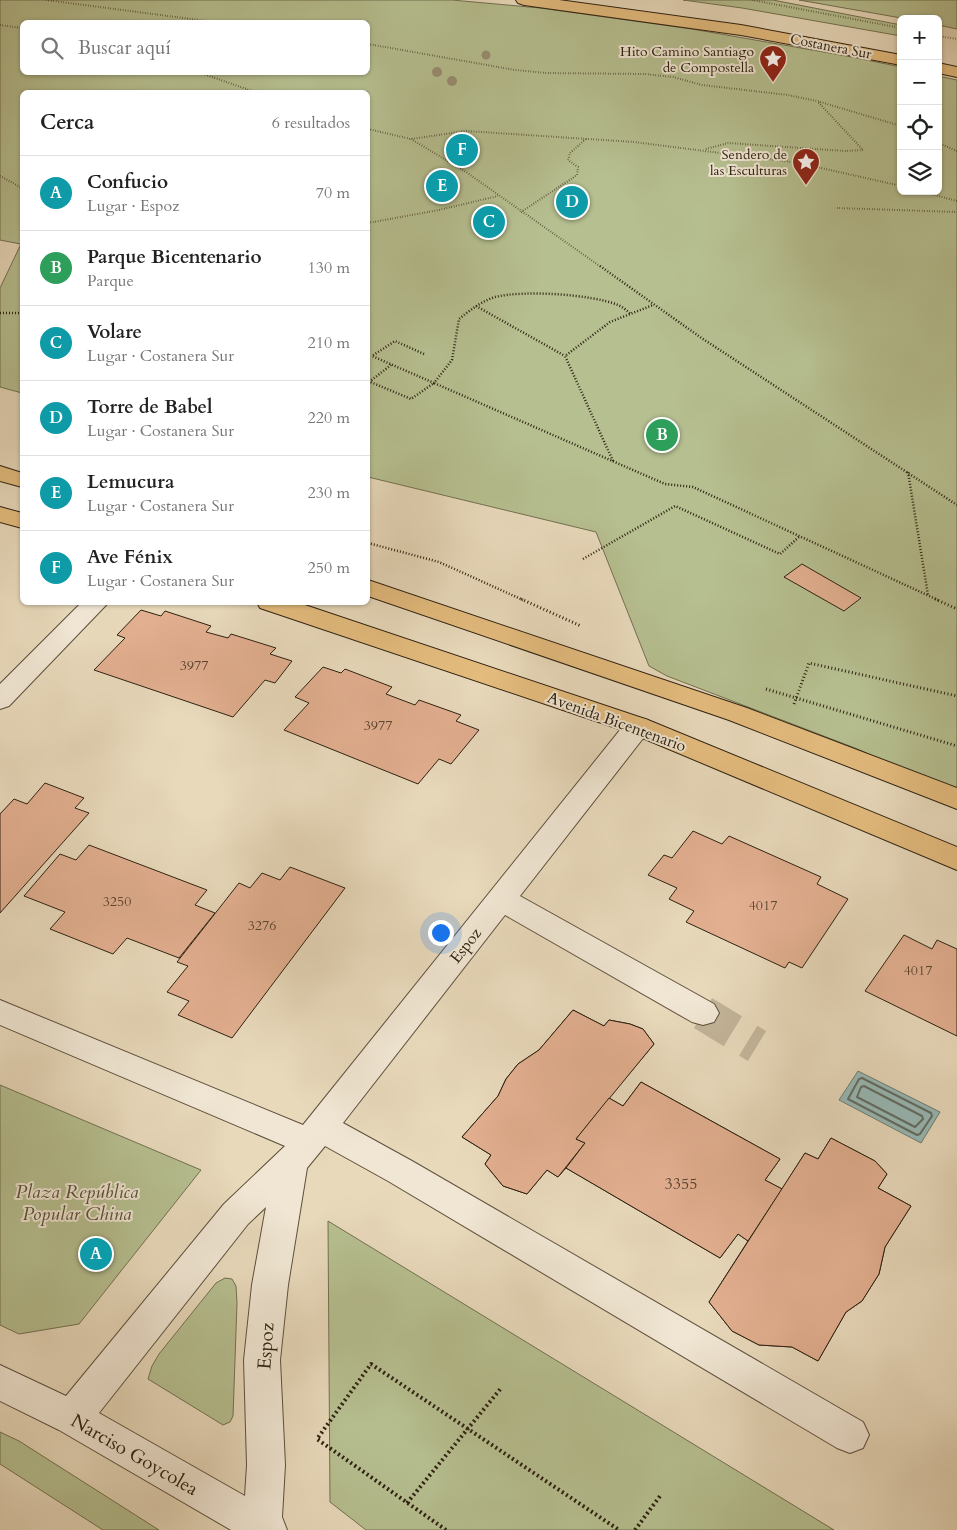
<!DOCTYPE html>
<html lang="es">
<head>
<meta charset="utf-8">
<style>
	:root { --surface:#fff; --page:#f6f6f6; --text:#222; --muted:#767676; --line:#e0e0e0; --accent:#8f2418 }
	body { margin:0; font-family:Cardo,serif; background:var(--page); color:var(--text) }
	.controls { position:absolute; right:15px; top:15px; display:grid; overflow:hidden; border-radius:8px; box-shadow:0 1px 4px #0004 }
	.controls button { width:45px; height:45px; display:grid; place-items:center; padding:0; border:0; border-bottom:1px solid var(--line); background:var(--surface); color:var(--text); font:25px sans-serif }
	.you { position:absolute; left:440px; top:932px; width:18px; height:18px; margin:-12px; border:4px solid #fff; border-radius:50%; background:#1a73e8; box-shadow:0 0 0 8px #1a73e833 }
	.badge { display:grid; place-items:center; width:32px; height:32px; border-radius:50%; background:var(--accent); color:#fff; font-size:16px; font-weight:700 }
	.pin { position:absolute; translate:-50% -50%; border:2px solid #fff; box-shadow:0 1px 5px #0006 }
	.list { margin:0; padding:0; list-style:none }
	h2 { display:flex; justify-content:space-between; align-items:center; height:65px; margin:0; padding:0 20px; font-size:21px }
	h2 small { font-size:16px; font-weight:400; color:var(--muted) }
	.list li { display:grid; grid-template-columns:32px 1fr auto; gap:15px; align-items:center; box-sizing:border-box; height:75px; padding:0 20px; border-top:1px solid var(--line) }
	.list b { display:block; font-size:19px; white-space:nowrap }
	.list p { margin:0; font-size:16px; white-space:nowrap; color:var(--muted) }
	.list em { font-size:16px; font-style:normal; color:var(--muted) }
	.icon { flex:none; width:28px; height:28px; fill:none; stroke:currentColor; stroke-width:2; stroke-linecap:round; stroke-linejoin:round }
	.map { position:relative; flex:none; width:957px; height:1530px; overflow:hidden }
	.search { position:absolute; background:var(--surface); box-shadow:0 1px 4px #0004; left:20px; top:20px; width:350px; height:55px; display:flex; align-items:center; gap:12px; box-sizing:border-box; padding:0 18px; border-radius:8px; color:var(--muted); font-size:19px }
	.panel { position:absolute; background:var(--surface); box-shadow:0 1px 4px #0004; left:20px; top:90px; width:350px; height:515px; border-radius:8px }
	.map>svg:first-child { display:block }
	.green { fill:#b6bf90; stroke:#727050; fill-rule:evenodd }
	.water { fill:#98b9b6; stroke:#6d7c74 }
	.lines { fill:none; stroke-linecap:round; stroke-linejoin:round }
	.shore { stroke:#626d64; stroke-width:2 }
	.building { fill:#e2af90; stroke:#2d2111 }
	.minor-tunnel-far1 { stroke:#c3b499; stroke-width:28; stroke-dasharray:28 14; stroke-linecap:butt }
	.minor-tunnel { stroke:#c3b499; stroke-width:35; stroke-dasharray:35 18; stroke-linecap:butt }
	.minor-casing { stroke:#5c4f3c; stroke-width:2 }
	.major-casing { stroke:#2d2111; stroke-width:2 }
	.path-far3 { stroke:#2d2111; stroke-width:2; stroke-dasharray:0.5 2; stroke-linecap:butt }
	.path-far2 { stroke:#2d2111; stroke-width:2.5; stroke-dasharray:1 2; stroke-linecap:butt }
	.path-far1 { stroke:#2d2111; stroke-width:3; stroke-dasharray:1 2.5; stroke-linecap:butt }
	.path { stroke:#2d2111; stroke-width:4; stroke-dasharray:2 3; stroke-linecap:butt }
	.minor { fill:#f0e6d3; fill-rule:evenodd }
	.major { fill:#e4bc7e; fill-rule:evenodd }
	.tree { fill:#988e72 }
	.labels { text-anchor:middle; stroke-width:4; stroke-linejoin:round; paint-order:stroke }
	.far-street-label { font-size:14px; fill:#2d2111; stroke:#f0e6d3 }
	.far-poi-label { font-size:14px; fill:#2d2111; stroke:#f0e6d3; text-anchor:end }
	.number-label { font-size:14px; fill:#5a4431 }
	.street-label { font-size:16px; fill:#2d2111; stroke:#f0e6d3 }
	.near-number-label { font-size:16px; fill:#5a4431 }
	.near-park-label { font-size:19px; font-style:italic; fill:#565037; stroke:#f0e6d3 }
	.near-street-label { font-size:19px; fill:#2d2111; stroke:#f0e6d3 }
</style>
</head>
<body>
<div class="map">
<svg width="957" height="1530" viewBox="0 0 957 1530">
	<rect width="100%" height="100%" fill="#e8d9bb"/>
	<filter id="stains"><feTurbulence type="fractalNoise" baseFrequency=".004" numOctaves="4"/><feColorMatrix values="0 0 0 0 .2 0 0 0 0 .09 0 0 0 0 .02 0 0 0 .5 -.17"/></filter>
	<radialGradient id="worn" r=".72"><stop offset=".6" stop-color="#630" stop-opacity="0"/><stop offset="1" stop-color="#630" stop-opacity=".3"/></radialGradient>
	<g class="green">
		<path d="M0,0h452l88,8 152,21 160,28 49,10v124h37v-115l19,4v713l-102,-45 -188,-72 -18,-10 -53,-134 -228,-55v-385h-346v301l-22,-6v-99l21,-44 -21,-4zM22,22h346v50h-346z"/>
		<path d="M683,0h90l128,25v11l-159,-28z"/>
		<path d="M799,0h158v29l-19,-4v-6h-31z"/>
		<path d="M0,1085l201,85 -122,154 -60,10 -19,-9z"/>
		<path d="M328,1221l506,309h-468l-36,-28z"/>
		<path d="M225,1278l7,1 4,7 1,17 -4,113 -3,6 -7,3 -75,-46 4,-13 7,-12 57,-71z"/>
		<path d="M0,1432l19,9 140,89h-56l-103,-66z"/>
	</g>
	<path class="water" d="M858,1071l82,41 -19,31 -82,-43z"/>
	<g class="lines">
		<g class="shore">
			<path d="M862,1078l69,35 1,3 -12,18 -3,1 -69,-36 11,-20z"/>
			<path d="M864,1086l58,30 1,3 -8,8 -58,-30 4,-10z"/>
		</g>
	</g>
	<g class="building">
		<path d="M802,564l59,34 -17,13 -60,-34z"/>
		<path d="M141,610l20,6 4,-5 46,15 -5,6 22,6 3,-4 45,14 -6,6 22,7 -17,22 -10,-3 -32,37 -139,-47 31,-32 -8,-3z"/>
		<path d="M323,667l18,6 4,-4 47,18 -6,7 29,11 4,-5 42,15 -5,6 23,9 -28,34 -12,-5 -21,25 -134,-54 25,-27 -14,-6z"/>
		<path d="M45,783l39,15 -9,10 14,5 -89,100v-99l14,-15 13,5z"/>
		<path d="M693,831l29,13 7,-8 92,41 -4,7 31,15 -46,69 -13,-6 -4,6 -99,-46 8,-11 -25,-12 8,-11 -29,-13 16,-20 8,3z"/>
		<path d="M89,845l118,45 -12,15 20,8 -36,45 -52,-20 -14,16 -63,-25 15,-17 -41,-16 36,-42 16,6z"/>
		<path d="M290,867l55,21 -113,150 -54,-23 11,-14 -22,-9 21,-26 -11,-4 62,-79 11,5 12,-15 18,7z"/>
		<path d="M904,935l28,14 5,-9 20,9v87l-92,-45z"/>
		<path d="M573,1010l31,16 5,-6 21,4 13,5 11,15 -45,54 14,8 18,-24 139,77 -15,21 17,9 23,-36 13,6 13,-21 44,23 12,13 -9,14 33,18 -26,41 -6,27 -17,27 -16,11 -28,49 -26,-14 -33,-2 -27,-14 -23,-29 39,-61 -10,-7 -18,24 -154,-90 -8,9 -11,-7 -20,24 -24,-8 -18,-22 6,-9 -29,-18 36,-41 8,-17 12,-15 21,-14z"/>
		<path d="M573,1010l31,16 5,-6 21,4 13,5 11,15 -78,95 9,4 -27,34 -11,-7 -20,24 -24,-8 -18,-22 6,-9 -29,-18 36,-41 8,-17 12,-15 21,-14z"/>
		<path d="M641,1082l139,77 -15,21 17,9 -34,52 -10,-7 -18,24 -154,-90 19,-25 -9,-4 33,-41 14,8z"/>
		<path d="M831,1138l44,23 12,13 -9,14 33,18 -26,41 -6,27 -17,27 -16,11 -28,49 -26,-14 -33,-2 -27,-14 -23,-29 96,-149 13,6z"/>
	</g>
	<g class="lines">
		<path class="minor-tunnel-far1" d="M703,1013l2,1"/>
		<path class="minor-tunnel" d="M703,1013l54,33"/>
		<defs>
			<g id="minor">
				<path d="M82,602h27l-100,104 -9,3v-25z"/>
				<path d="M638,717l10,3 3,6 -3,6 -128,164 194,108 5,9 -5,9 -11,3 -11,-3 -187,-107 -162,208 69,38 451,261 6,13 -6,13 -13,5 -13,-5 -449,-267 -63,-35 -18,22 -19,117 -8,75 5,105 -3,52 5,13h-56l-172,-100 -59,-29v-36l66,31 158,-192 61,-58 -285,-121v-25l303,125 325,-405zM266,1207l-14,78 -8,75 3,105 -2,31 -146,-83 149,-189z"/>
			</g>
			<g id="major">
				<path d="M516,0h43l182,25 160,30v10l-160,-30 -217,-30 -6,-2z"/>
				<path d="M938,63l19,4v10l-19,-4z"/>
				<path d="M0,466l22,7v14l-22,-6z"/>
				<path d="M0,507l22,6v15l-22,-6z"/>
				<path d="M368,580l379,128 210,80v21l-228,-89 -361,-124z"/>
				<path d="M257,602h39l352,118 309,127v23l-329,-138 -368,-124z"/>
			</g>
		</defs>
		<use href="#minor" class="minor-casing"/>
		<use href="#major" class="major-casing"/>
		<g class="path-far3">
			<path d="M46,0l168,22"/>
			<path d="M752,0l149,28"/>
			<path d="M0,25l22,3"/>
			<path d="M938,36l19,3"/>
			<path d="M368,44l147,26 30,3 100,1 28,3 29,8 86,10 29,6 84,25"/>
			<path d="M198,72l57,20"/>
			<path d="M368,129l43,10 55,-8 168,11 165,21 102,23"/>
			<path d="M411,139l55,33 135,95"/>
			<path d="M938,143l19,8"/>
			<path d="M706,149l22,-6 117,8 18,-1 -45,-48"/>
			<path d="M0,176l22,12"/>
			<path d="M920,191l37,10"/>
			<path d="M837,208l120,4"/>
			<path d="M521,212l56,-37 1,-8 -10,-7 2,-7 17,-15"/>
			<path d="M368,223l71,-13 59,-14"/>
		</g>
		<g class="path-far2">
			<path d="M600,266l100,71 257,168"/>
			<path d="M476,306l89,50"/>
			<path d="M0,313h22"/>
			<path d="M424,354l-29,-13 -23,15 62,27 18,-23 7,-41c11,-9 23,-18 36,-22 28,-7 96,-3 123,8 5,2 9,6 13,9"/>
			<path d="M368,381l43,18 23,-16 231,101 28,3 245,113"/>
			<path d="M369,382l22,-17"/>
			<path d="M613,461l-48,-105 45,-34 43,-17"/>
			<path d="M908,472l20,123"/>
			<path d="M368,543l71,19 84,38"/>
			<path d="M583,559l92,-53 105,48 20,-18"/>
		</g>
		<g class="path-far1">
			<path d="M521,599l60,27"/>
			<path d="M935,599l22,10"/>
			<path d="M766,689l191,57"/>
			<path d="M794,704l15,-41 148,33"/>
		</g>
		<g class="path">
			<path d="M407,1503l95,-116"/>
			<path d="M446,1530l-129,-91 54,-75 248,166"/>
			<path d="M635,1530l25,-34"/>
		</g>
		<use href="#minor" class="minor"/>
		<use href="#major" class="major"/>
	</g>
	<g class="tree">
		<circle cx="486" cy="55" r="4.5"/>
		<circle cx="437" cy="72" r="5"/>
		<circle cx="452" cy="81" r="5"/>
	</g>
	<defs>
		<symbol id="sight-pin" viewBox="-11 -11 22 30"><path d="M0 17L-7.5 6A9.5 9.5 0 1 1 7.5 6Z" fill="#8f2418" stroke="#f0e6d3"/><path d="M0-6L1.8-2.2L6-1.7L2.9 1.2L3.7 5.4L0 3.3L-3.7 5.4L-2.9 1.2L-6-1.7L-1.8-2.2Z" fill="#fff"/></symbol>
	</defs>
	<g fill-rule="evenodd">
		<use href="#sight-pin" x="757" y="43" width="32" height="43"/>
		<use href="#sight-pin" x="790" y="146" width="32" height="43"/>
	</g>
	<g class="labels">
		<g class="far-street-label">
			<text transform="translate(831 46) rotate(11)" y="5">Costanera Sur</text>
		</g>
		<g class="far-poi-label">
			<text x="754" y="56">Hito Camino Santiago<tspan x="754" dy="16">de Compostella</tspan></text>
			<text x="787" y="159">Sendero de<tspan x="787" dy="16">las Esculturas</tspan></text>
		</g>
		<g class="number-label">
			<text x="194" y="670">3977</text>
			<text x="378" y="730">3977</text>
			<text x="117" y="906">3250</text>
			<text x="763" y="910">4017</text>
			<text x="262" y="930">3276</text>
			<text x="918" y="975">4017</text>
		</g>
		<g class="street-label">
			<text transform="translate(617 721) rotate(20)" y="6">Avenida Bicentenario</text>
			<text transform="translate(465 945) rotate(-52)" y="6">Espoz</text>
		</g>
		<g class="near-number-label">
			<text x="681" y="1189">3355</text>
		</g>
		<g class="near-park-label">
			<text x="77" y="1198">Plaza República<tspan x="77" dy="22">Popular China</tspan></text>
		</g>
		<g class="near-street-label">
			<text transform="translate(265 1346) rotate(-86)" y="7">Espoz</text>
			<text transform="translate(135 1454) rotate(30)" y="7">Narciso Goycolea</text>
		</g>
	</g>
	<rect width="100%" height="100%" filter="url(#stains)"/>
	<rect width="100%" height="100%" fill="url(#worn)"/>
</svg>
<div class="controls">
<button>+</button>
<button>−</button>
<button><svg class="icon" aria-label="locate" viewBox="0 0 24 24"><circle cx="12" cy="12" r="6"/><path d="M12 2v4M12 18v4M2 12h4M18 12h4"/></svg></button>
<button><svg class="icon" aria-label="layers" viewBox="0 0 24 24"><path d="M12 4l9 5-9 5-9-5zM3 14l9 5 9-5"/></svg></button>
</div>
<div class="you"></div>
<div class="pin badge" style="left:96px;top:1254px;background:#0f9aa8">A</div>
<div class="pin badge" style="left:662px;top:435px;background:#2e9e5b">B</div>
<div class="pin badge" style="left:489px;top:222px;background:#0f9aa8">C</div>
<div class="pin badge" style="left:572px;top:202px;background:#0f9aa8">D</div>
<div class="pin badge" style="left:442px;top:186px;background:#0f9aa8">E</div>
<div class="pin badge" style="left:462px;top:150px;background:#0f9aa8">F</div>
<div class="search"><svg class="icon" aria-label="search" viewBox="0 0 24 24"><circle cx="10" cy="10" r="6"/><path d="M15 15l6 6"/></svg>Buscar aquí</div>
<section class="panel">
<h2>Cerca<small>6 resultados</small></h2>
<ul class="list">
<li><span class="badge" style="background:#0f9aa8">A</span><div><b>Confucio</b><p>Lugar · Espoz</p></div><em>70 m</em></li>
<li><span class="badge" style="background:#2e9e5b">B</span><div><b>Parque Bicentenario</b><p>Parque</p></div><em>130 m</em></li>
<li><span class="badge" style="background:#0f9aa8">C</span><div><b>Volare</b><p>Lugar · Costanera Sur</p></div><em>210 m</em></li>
<li><span class="badge" style="background:#0f9aa8">D</span><div><b>Torre de Babel</b><p>Lugar · Costanera Sur</p></div><em>220 m</em></li>
<li><span class="badge" style="background:#0f9aa8">E</span><div><b>Lemucura</b><p>Lugar · Costanera Sur</p></div><em>230 m</em></li>
<li><span class="badge" style="background:#0f9aa8">F</span><div><b>Ave Fénix</b><p>Lugar · Costanera Sur</p></div><em>250 m</em></li>
</ul>
</section>
</div>
</body>
</html>
